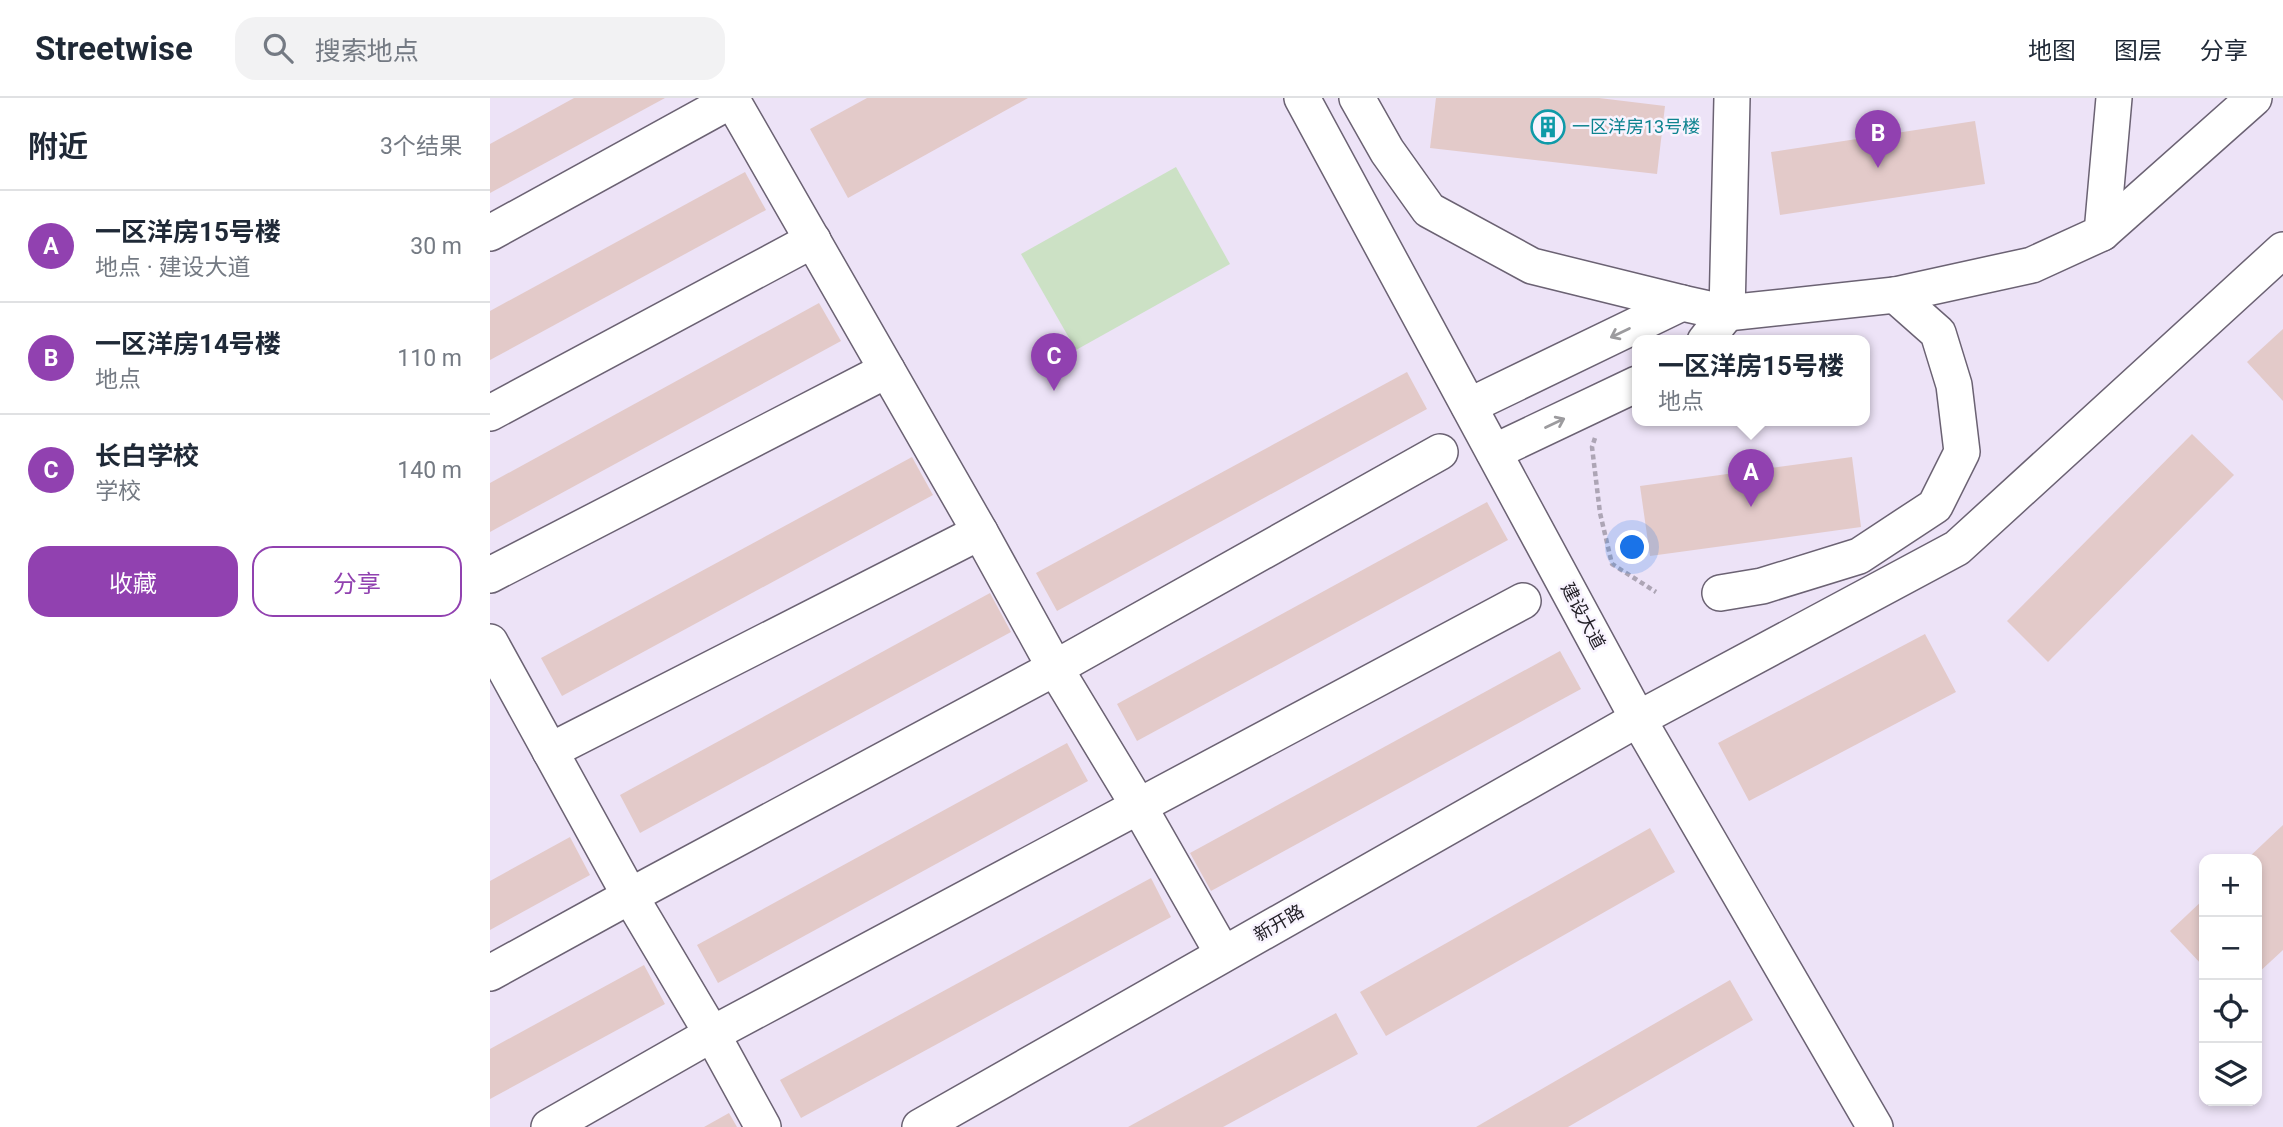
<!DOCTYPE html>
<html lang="zh">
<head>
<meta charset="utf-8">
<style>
	:root { --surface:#fff; --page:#f2f2f3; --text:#1f2937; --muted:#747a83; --line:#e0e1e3; --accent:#9141b0 }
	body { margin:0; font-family:Roboto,"Noto Sans SC",sans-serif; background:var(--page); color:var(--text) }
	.controls { position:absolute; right:21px; bottom:21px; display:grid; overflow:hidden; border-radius:14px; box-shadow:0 4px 10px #0003 }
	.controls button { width:63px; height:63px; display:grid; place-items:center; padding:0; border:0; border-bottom:2px solid var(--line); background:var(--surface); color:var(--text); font:35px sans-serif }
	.you { position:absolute; left:1143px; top:450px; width:24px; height:24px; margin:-18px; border:5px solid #fff; border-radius:50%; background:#1a73e8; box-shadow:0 0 0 10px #1a73e833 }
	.badge { display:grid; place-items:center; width:46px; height:46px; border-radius:50%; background:var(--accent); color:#fff; font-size:23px; font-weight:700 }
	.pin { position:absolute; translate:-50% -58px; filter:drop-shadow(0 2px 4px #0008) }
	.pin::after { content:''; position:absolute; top:37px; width:24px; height:21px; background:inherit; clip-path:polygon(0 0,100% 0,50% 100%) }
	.popup { position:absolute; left:1142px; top:237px; width:238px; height:91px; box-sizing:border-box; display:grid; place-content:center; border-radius:14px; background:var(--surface); filter:drop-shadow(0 2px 5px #0005); font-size:23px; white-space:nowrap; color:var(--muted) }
	.popup b { font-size:26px; color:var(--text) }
	.popup::after { content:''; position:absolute; left:50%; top:100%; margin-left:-14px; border:14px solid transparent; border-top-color:var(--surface) }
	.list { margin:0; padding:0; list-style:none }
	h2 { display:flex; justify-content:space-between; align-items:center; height:91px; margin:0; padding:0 28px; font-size:30px }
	h2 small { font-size:23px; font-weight:400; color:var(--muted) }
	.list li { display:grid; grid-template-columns:46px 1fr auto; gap:21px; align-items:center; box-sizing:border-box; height:112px; padding:0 28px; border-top:2px solid var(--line) }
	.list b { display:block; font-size:26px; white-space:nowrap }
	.list p { margin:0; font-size:23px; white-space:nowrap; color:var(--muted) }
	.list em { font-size:23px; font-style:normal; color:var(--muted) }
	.actions { display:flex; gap:14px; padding:21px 28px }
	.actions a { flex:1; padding:16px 0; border:2px solid var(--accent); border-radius:21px; text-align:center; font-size:24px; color:var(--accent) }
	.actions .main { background:var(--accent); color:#fff }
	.icon { flex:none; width:38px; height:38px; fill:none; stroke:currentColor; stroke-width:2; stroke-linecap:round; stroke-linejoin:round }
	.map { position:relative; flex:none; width:1793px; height:1029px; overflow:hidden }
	header { display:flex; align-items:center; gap:42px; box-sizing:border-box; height:98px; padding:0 35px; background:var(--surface); border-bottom:2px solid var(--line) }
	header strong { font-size:33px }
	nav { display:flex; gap:38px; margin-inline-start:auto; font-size:24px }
	.search { width:490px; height:63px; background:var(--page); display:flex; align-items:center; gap:18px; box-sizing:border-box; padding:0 24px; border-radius:21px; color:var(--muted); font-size:26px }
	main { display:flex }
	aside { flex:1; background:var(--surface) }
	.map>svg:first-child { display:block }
	.green { fill:#cce1c5 }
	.building { fill:#e3cac9 }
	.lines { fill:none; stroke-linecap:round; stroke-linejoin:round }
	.minor-casing { stroke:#6b6273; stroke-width:38 }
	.path { stroke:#ada5b5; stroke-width:4.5; stroke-dasharray:5 3.5; stroke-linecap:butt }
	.minor { stroke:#fff; stroke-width:35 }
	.oneway { stroke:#9c9b9e }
	.labels { text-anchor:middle; stroke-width:5; stroke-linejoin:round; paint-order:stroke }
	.culture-label { font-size:18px; fill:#0d838f; stroke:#f8f3fe; text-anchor:start }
	.street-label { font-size:18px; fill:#232027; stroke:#f8f3fe }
</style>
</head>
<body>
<header>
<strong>Streetwise</strong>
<div class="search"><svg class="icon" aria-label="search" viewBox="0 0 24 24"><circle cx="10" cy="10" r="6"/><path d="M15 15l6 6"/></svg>搜索地点</div>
<nav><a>地图</a><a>图层</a><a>分享</a></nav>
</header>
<main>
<aside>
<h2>附近<small>3个结果</small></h2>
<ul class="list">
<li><span class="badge">A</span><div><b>一区洋房15号楼</b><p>地点 · 建设大道</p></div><em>30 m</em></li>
<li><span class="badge">B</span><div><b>一区洋房14号楼</b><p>地点</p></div><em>110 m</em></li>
<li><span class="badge">C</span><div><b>长白学校</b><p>学校</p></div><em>140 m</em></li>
</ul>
<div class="actions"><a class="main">收藏</a><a>分享</a></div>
</aside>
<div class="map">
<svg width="1793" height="1029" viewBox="0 0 1793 1029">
	<rect width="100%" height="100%" fill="#ede3f7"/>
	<path class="green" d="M686,69l54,97 -154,86 -55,-96z"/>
	<g class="building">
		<path d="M84,0h91l-175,95v-49z"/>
		<path d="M377,0h161l-180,100 -38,-69z"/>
		<path d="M946,0h163l66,8 -8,68 -227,-26z"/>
		<path d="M1485,23l10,63 -205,31 -9,-63z"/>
		<path d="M255,74l21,38 -276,150v-49z"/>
		<path d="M329,205l22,38 -351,191v-49z"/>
		<path d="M1793,231v72l-36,-39z"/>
		<path d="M917,274l20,37 -370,202 -21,-38z"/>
		<path d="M1702,336l42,41 -186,187 -41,-41z"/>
		<path d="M422,359l21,38 -371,201 -21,-38z"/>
		<path d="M1362,359l9,70 -211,29 -10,-70z"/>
		<path d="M997,404l21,38 -371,201 -20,-37z"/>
		<path d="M500,495l21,39 -371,201 -20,-38z"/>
		<path d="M1435,536l31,58 -207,109 -31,-58z"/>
		<path d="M1070,553l21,38 -370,202 -21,-38z"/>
		<path d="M577,645l21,38 -370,202 -21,-38z"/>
		<path d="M1793,727v125l-26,24v-115h-10z"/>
		<path d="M1160,730l25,44 -289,164 -26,-44z"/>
		<path d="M80,739l20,38 -100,55v-49z"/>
		<path d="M661,780l20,39 -370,201 -21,-38z"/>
		<path d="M1714,801v68l-34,-36z"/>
		<path d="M154,867l21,39 -175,95v-50z"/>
		<path d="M1240,882l23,40 -185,107h-92z"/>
		<path d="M846,915l22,41 -135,73h-95z"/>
		<path d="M239,1015l8,14h-33z"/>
	</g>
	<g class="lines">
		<defs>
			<g id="minor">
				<path d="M241,0l249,434 75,136 83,137 85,149"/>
				<path d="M812,0l336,621 237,408"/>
				<path d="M867,0l30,53 42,59 103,56 150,37 45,10 168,-18 137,-30 70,-32 12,-135"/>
				<path d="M0,135l242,-133"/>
				<path d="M1612,135l152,-135"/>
				<path d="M1215,243l22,-28 5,-215"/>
				<path d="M979,308l213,-103"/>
				<path d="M0,315l323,-173"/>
				<path d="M1004,354l143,-68"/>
				<path d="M0,477l397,-205"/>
				<path d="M1230,495l42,-7 97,-30 76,-50 27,-54 -8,-67 -16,-52 -43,-38"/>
				<path d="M0,544l140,254 82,138 51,93"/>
				<path d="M60,653l430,-219"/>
				<path d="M0,875l140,-77 425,-228 385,-216"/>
				<path d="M59,1029l163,-93 811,-433"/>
				<path d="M430,1029l718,-408 319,-171 326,-298"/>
			</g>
		</defs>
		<use href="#minor" class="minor-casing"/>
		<path class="path" d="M1105,340l-3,9 8,66 12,51 44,28"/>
		<use href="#minor" class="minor"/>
	</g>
	<defs><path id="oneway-shaft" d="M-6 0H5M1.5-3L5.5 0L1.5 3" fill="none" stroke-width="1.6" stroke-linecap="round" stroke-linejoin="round" transform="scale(1.75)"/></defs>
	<g class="oneway">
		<use href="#oneway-shaft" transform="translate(1130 235) rotate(154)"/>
		<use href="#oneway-shaft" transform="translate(1065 325) rotate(-25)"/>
	</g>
	<defs>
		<symbol id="building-ring" viewBox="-11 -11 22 22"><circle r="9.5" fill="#f8f3fe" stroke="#0f9aa8" stroke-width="1.5"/><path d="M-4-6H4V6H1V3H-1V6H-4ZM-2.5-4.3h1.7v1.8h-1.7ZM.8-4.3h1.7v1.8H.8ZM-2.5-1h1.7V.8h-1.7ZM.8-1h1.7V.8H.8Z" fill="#0f9aa8"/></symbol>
	</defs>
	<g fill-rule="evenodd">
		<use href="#building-ring" x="1039" y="10" width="38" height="38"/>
	</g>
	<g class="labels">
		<g class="culture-label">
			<text x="1082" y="35">一区洋房13号楼</text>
		</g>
		<g class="street-label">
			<text transform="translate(1093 518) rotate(62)" y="6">建设大道</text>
			<text transform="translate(789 825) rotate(-30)" y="6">新开路</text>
		</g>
	</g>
</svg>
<div class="controls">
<button>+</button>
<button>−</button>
<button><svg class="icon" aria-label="locate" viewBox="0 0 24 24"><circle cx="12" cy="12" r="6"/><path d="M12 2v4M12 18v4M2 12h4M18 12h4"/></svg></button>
<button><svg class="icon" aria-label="layers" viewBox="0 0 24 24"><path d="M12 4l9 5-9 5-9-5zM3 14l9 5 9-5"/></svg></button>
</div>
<div class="you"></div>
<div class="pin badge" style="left:1261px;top:409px">A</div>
<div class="popup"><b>一区洋房15号楼</b>地点</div>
<div class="pin badge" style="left:1388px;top:70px">B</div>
<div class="pin badge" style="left:564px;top:293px">C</div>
</div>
</main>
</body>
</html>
